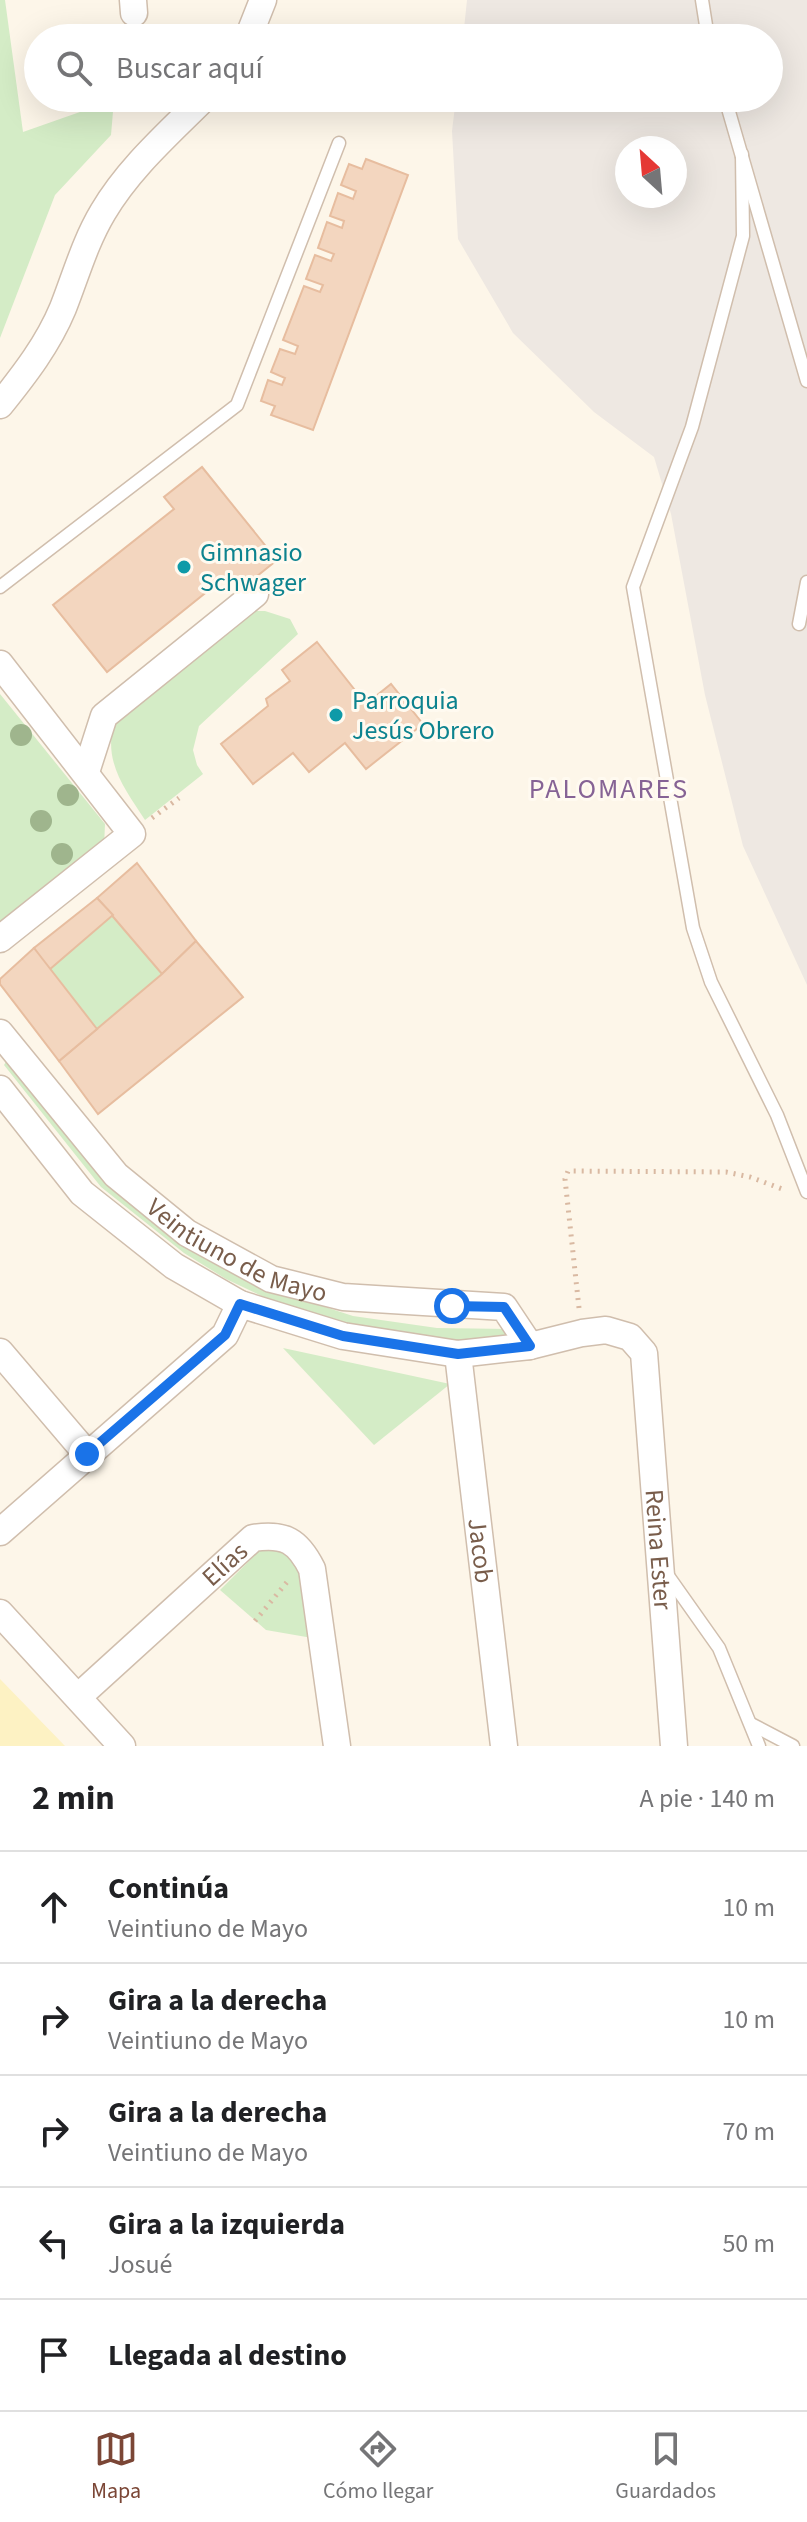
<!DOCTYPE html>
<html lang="es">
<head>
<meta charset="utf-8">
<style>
	:root { --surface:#fff; --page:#f2f2f2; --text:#202124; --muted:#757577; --line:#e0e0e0; --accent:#7b4636 }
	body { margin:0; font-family:"Source Sans 3",sans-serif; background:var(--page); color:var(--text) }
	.compass { position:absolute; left:615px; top:136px; width:72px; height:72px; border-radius:50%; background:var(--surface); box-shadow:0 8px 32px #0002; rotate:334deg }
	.stop { position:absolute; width:24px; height:24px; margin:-18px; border:6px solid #1a73e8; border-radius:50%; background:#fff }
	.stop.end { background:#1a73e8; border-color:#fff; box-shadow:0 2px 8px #0008 }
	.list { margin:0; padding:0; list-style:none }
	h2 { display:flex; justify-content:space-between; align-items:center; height:104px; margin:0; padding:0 32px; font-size:34px }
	h2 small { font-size:26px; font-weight:400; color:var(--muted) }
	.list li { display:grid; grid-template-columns:52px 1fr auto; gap:24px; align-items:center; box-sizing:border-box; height:112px; padding:0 32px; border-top:2px solid var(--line) }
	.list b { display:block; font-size:30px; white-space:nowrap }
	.list p { margin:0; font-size:26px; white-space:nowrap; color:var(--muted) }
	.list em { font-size:26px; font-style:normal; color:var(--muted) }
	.icon { flex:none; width:44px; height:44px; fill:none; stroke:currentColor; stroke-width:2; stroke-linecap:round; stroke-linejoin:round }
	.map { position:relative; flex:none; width:807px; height:1746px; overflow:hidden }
	.search { position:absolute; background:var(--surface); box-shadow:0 8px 32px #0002; left:24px; right:24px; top:24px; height:88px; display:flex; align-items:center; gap:20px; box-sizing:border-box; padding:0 28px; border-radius:44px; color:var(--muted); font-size:30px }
	.sheet { height:664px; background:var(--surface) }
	nav { display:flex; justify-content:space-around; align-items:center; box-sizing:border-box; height:112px; border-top:2px solid var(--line); background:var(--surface); font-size:22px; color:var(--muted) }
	nav a { display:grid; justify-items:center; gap:4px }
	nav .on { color:var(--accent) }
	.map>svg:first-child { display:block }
	.industrial { fill:#eee8e2; fill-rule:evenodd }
	.green { fill:#d4ecc6 }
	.sand { fill:#fdf2c3 }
	.building { fill:#f3d6bf; stroke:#e7bd9f; stroke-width:2 }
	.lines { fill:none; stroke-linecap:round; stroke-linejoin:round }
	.service-casing { stroke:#d0bead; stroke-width:15 }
	.minor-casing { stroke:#d0bead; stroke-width:29 }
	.path { stroke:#d9b9a2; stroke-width:5; stroke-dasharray:2 6; stroke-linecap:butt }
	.service { stroke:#fff; stroke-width:12 }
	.minor { stroke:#fff; stroke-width:26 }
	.tree { fill:#9fb58d }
	.route { stroke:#1a73e8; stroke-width:10 }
	.culture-dot { fill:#0f9aa8; stroke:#fffaf0; stroke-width:3 }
	.labels { text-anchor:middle; stroke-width:6; stroke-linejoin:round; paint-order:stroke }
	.culture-label { font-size:26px; fill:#0d838f; stroke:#fffaf0; text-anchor:start }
	.street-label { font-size:26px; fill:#795d4b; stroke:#fffaf0 }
	.neighbourhood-label { font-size:28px; letter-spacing:2px; fill:#866395; stroke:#fffaf0 }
</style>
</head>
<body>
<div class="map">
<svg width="807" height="1746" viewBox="0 0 807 1746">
	<rect width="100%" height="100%" fill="#fdf6e9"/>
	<path class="industrial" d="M467,0h340v985l-64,-139 -38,-151 -34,-181 -17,-57 -60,-45 -81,-79 -55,-94 -6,-108 4,-33h313v-60h-306zM627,148h48v48h-48z"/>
	<g class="green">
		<path d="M0,0h5l18,132 91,-32 -3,35 -56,60 -55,143z"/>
		<path d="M249,611h16l25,8 8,15 -99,92 -6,24 4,15 6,9 -58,46c-20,-31 -42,-58 -31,-97z"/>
		<path d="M0,694l105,130 -1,23 -104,83z"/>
		<path d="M113,915l49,59 -65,55 -48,-59z"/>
		<path d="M7,1060l104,117 183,120 59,19 84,12 73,1 -1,12 -90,-2 -68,-10 -81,-29 -44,-21 -42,-26 -83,-66 -97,-122z"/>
		<path d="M283,1348l167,36 -76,61z"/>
		<path d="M278,1548l17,7 23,84 -52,-9 -46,-40 40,-40z"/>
	</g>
	<path class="sand" d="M0,1679l65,67h-65z"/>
	<g class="building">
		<path d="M366,159l42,16 -95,255 -42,-15 4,-9 -14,-5 7,-21 14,5 3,-7 -14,-6 9,-23 15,5 3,-8 -15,-6 21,-54 16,6 3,-7 -17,-6 9,-24 16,6 3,-7 -16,-6 9,-26 15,6 2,-7 -14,-5 8,-23 15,6 3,-8 -15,-6 8,-21 13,5z"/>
		<path d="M202,467l75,93 -36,29 -12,-15 -122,98 -54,-67 121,-96 -10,-12z"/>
		<path d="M317,642l49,62 25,-20 32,40 -57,45 -21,-26 -36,29 -16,-19 -40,31 -32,-40 47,-38 -2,-7 24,-18 -8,-11z"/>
		<path d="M137,863l59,78 -34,33 -65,-76z"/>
		<path d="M97,898l16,17 -64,55 -15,-22z"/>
		<path d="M196,941l47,56 -145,117 -39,-53 103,-87z"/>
		<path d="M34,948l63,81 -38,32 -59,-77v-5z"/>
	</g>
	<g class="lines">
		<defs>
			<g id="service">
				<path d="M702,0l6,38"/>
				<path d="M725,98l82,283"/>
				<path d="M742,154l1,82 -51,191 -59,160 60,341 18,54 66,133 30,77"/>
				<path d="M0,587l237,-182 102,-262"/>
				<path d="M799,624l8,-42"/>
				<path d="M666,1573l53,75 40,98"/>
				<path d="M751,1724l42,22"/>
			</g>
			<g id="minor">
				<path d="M133,0l1,13"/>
				<path d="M248,38l15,-38"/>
				<path d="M0,405c25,-31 48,-61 63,-97 13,-33 22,-66 40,-96 26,-44 65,-78 101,-114"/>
				<path d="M0,664l132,170 -132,105"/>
				<path d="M86,772l18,-56 151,-122"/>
				<path id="s1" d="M0,1033l116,142 71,58 84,46 72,18 161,10 26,39"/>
				<path id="s2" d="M0,1089l82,104 92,73 66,38 103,32 115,18 72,-8 52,-13 24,-3 24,7 14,16 30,393"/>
				<path d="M0,1352l87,102"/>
				<path id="s3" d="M458,1354l46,392"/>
				<path d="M0,1532l225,-197 15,-31"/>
				<path d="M0,1613l122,133"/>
				<path id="s4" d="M78,1697l175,-159c32,-5 45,3 59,31l25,177"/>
			</g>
		</defs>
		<use href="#service" class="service-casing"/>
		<use href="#minor" class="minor-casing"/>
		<g class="path">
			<path d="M152,818l27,-20"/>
			<path d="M579,1308l-14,-129 3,-8 158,1 24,5 35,13"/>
			<path d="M255,1621l32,-39"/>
		</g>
		<use href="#service" class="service"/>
		<use href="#minor" class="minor"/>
	</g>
	<g class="tree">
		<circle cx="21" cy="735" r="11"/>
		<circle cx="68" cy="795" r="11"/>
		<circle cx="41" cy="821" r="11"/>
		<circle cx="62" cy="854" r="11"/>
	</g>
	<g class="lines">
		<path class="route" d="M87,1454l138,-119 15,-31 103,32 115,18 72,-8 -26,-39 -52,-1"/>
	</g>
	<g class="culture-dot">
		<circle cx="184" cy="567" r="8"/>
		<circle cx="336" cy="715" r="8"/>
	</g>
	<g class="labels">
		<g class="culture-label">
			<text x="200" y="561">Gimnasio<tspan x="200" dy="30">Schwager</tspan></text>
			<text x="352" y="709">Parroquia<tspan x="352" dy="30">Jesús Obrero</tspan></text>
		</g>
		<g class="street-label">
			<text dy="9" stroke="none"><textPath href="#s1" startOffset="328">Veintiuno de Mayo</textPath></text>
			<text dy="9" stroke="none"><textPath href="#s3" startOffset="198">Jacob</textPath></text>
			<text dy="9" stroke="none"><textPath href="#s2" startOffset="944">Reina Ester</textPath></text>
			<text dy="9" stroke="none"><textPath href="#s4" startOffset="198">Elías</textPath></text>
		</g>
		<g class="neighbourhood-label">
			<text x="609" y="798">PALOMARES</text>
		</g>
	</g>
</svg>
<svg class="compass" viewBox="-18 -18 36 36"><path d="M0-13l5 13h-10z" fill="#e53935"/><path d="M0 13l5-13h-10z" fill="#757577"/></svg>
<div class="stop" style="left:452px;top:1306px"></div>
<div class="stop end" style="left:87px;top:1454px"></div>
<div class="search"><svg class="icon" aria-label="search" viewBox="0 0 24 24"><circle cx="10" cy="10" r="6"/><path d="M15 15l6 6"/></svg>Buscar aquí</div>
</div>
<section class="sheet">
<h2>2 min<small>A pie · 140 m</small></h2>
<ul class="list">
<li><svg class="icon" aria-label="ahead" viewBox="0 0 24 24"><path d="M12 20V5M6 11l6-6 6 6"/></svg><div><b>Continúa</b><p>Veintiuno de Mayo</p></div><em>10 m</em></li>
<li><svg class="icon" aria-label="right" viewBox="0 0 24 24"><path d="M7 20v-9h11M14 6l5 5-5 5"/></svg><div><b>Gira a la derecha</b><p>Veintiuno de Mayo</p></div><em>10 m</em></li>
<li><svg class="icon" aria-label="right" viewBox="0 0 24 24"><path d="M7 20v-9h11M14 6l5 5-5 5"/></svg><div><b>Gira a la derecha</b><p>Veintiuno de Mayo</p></div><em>70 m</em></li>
<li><svg class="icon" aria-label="left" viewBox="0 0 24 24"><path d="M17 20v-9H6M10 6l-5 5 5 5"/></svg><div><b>Gira a la izquierda</b><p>Josué</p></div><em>50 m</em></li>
<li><svg class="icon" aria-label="arrive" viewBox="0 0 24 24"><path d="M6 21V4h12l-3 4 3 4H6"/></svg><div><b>Llegada al destino</b></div></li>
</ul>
</section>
<nav>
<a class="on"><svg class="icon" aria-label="map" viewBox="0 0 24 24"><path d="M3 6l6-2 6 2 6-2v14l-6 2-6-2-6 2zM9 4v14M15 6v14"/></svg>Mapa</a>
<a><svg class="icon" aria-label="directions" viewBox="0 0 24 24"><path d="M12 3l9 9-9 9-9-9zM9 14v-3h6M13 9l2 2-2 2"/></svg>Cómo llegar</a>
<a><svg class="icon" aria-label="saved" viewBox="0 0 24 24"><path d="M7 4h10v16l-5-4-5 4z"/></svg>Guardados</a>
</nav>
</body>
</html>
